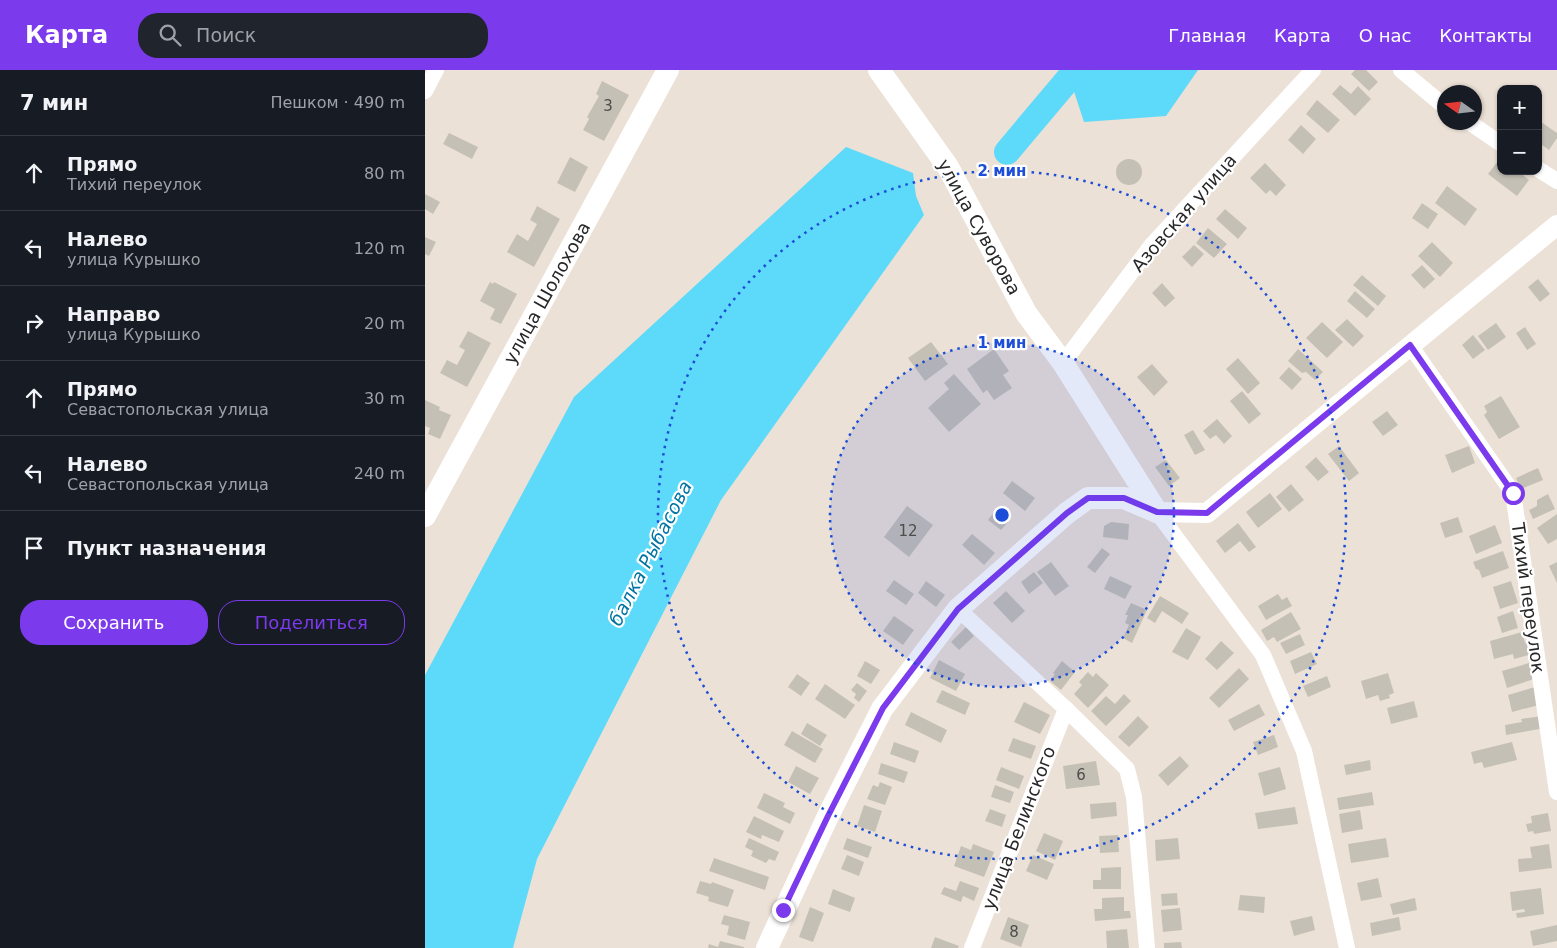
<!DOCTYPE html>
<html lang="ru">
<head>
<meta charset="utf-8">
<style>
	:root { --surface:#171b24; --page:#20242c; --text:#f1f3f6; --muted:#9ea1a6; --line:#363941; --accent:#7c3aed }
	body { margin:0; font-family:"DejaVu Sans",sans-serif; background:var(--page); color:var(--text) }
	.controls { position:absolute; right:15px; top:15px; display:grid; overflow:hidden; border-radius:10px; box-shadow:0 1px 4px #0004 }
	.controls button { width:45px; height:45px; display:grid; place-items:center; padding:0; border:0; border-bottom:1px solid var(--line); background:var(--surface); color:var(--text); font:25px sans-serif }
	.compass { position:absolute; left:1012px; top:15px; width:45px; height:45px; border-radius:50%; background:var(--surface); box-shadow:0 1px 4px #0004; rotate:284deg }
	.stop { position:absolute; width:15px; height:15px; margin:-11px; border:4px solid #7c3aed; border-radius:50%; background:#fff }
	.stop.end { background:#7c3aed; border-color:#fff; box-shadow:0 1px 5px #0008 }
	.list { margin:0; padding:0; list-style:none }
	h2 { display:flex; justify-content:space-between; align-items:center; height:65px; margin:0; padding:0 20px; font-size:21px }
	h2 small { font-size:16px; font-weight:400; color:var(--muted) }
	.list li { display:grid; grid-template-columns:32px 1fr auto; gap:15px; align-items:center; box-sizing:border-box; height:75px; padding:0 20px; border-top:1px solid var(--line) }
	.list b { display:block; font-size:19px; white-space:nowrap }
	.list p { margin:0; font-size:16px; white-space:nowrap; color:var(--muted) }
	.list em { font-size:16px; font-style:normal; color:var(--muted) }
	.actions { display:flex; gap:10px; padding:15px 20px }
	.actions a { flex:1; padding:11px 0; border:1px solid var(--accent); border-radius:20px; text-align:center; font-size:18px; color:var(--accent) }
	.actions .main { background:var(--accent); color:#fff }
	.icon { flex:none; width:28px; height:28px; fill:none; stroke:currentColor; stroke-width:2; stroke-linecap:round; stroke-linejoin:round }
	.map { position:relative; flex:none; width:1132px; height:878px; overflow:hidden }
	header { display:flex; align-items:center; gap:30px; box-sizing:border-box; height:70px; padding:0 25px; background:var(--accent); color:#fff }
	header strong { font-size:24px }
	nav { display:flex; gap:28px; margin-inline-start:auto; font-size:18px }
	.search { width:350px; height:45px; background:var(--page); display:flex; align-items:center; gap:12px; box-sizing:border-box; padding:0 18px; border-radius:20px; color:var(--muted); font-size:19px }
	main { display:flex }
	aside { flex:1; background:var(--surface) }
	.map>svg:first-child { display:block }
	.water { fill:#5dd9fa }
	.lines { fill:none; stroke-linecap:round; stroke-linejoin:round }
	.river { stroke:#5dd9fa; stroke-width:26 }
	.building { fill:#c5c0b6 }
	.minor { stroke:#fff; stroke-width:16 }
	.tertiary { stroke:#fff; stroke-width:20 }
	.secondary { stroke:#fff; stroke-width:22 }
	.route { stroke:#7c3aed; stroke-width:6 }
	.ring { fill:none; stroke:#1d4ed8; stroke-width:2.5; stroke-dasharray:2.5 5 }
	.labels { text-anchor:middle; stroke-width:4.5; stroke-linejoin:round; paint-order:stroke }
	.number-label { font-size:15px; fill:#4e4d4b }
	.street-label { font-size:18px; fill:#272727; stroke:#fff }
	.water-label { font-size:19px; font-style:italic; fill:#0074a2; stroke:#fff }
	.centre { fill:#1d4ed8; stroke:#fff; stroke-width:2.5 }
	.ring-label { font-size:15px; text-anchor:middle; font-weight:bold; fill:#1d4ed8; stroke:#fff; stroke-width:4.5; stroke-linejoin:round; paint-order:stroke }
</style>
</head>
<body>
<header>
<strong>Карта</strong>
<div class="search"><svg class="icon" aria-label="search" viewBox="0 0 24 24"><circle cx="10" cy="10" r="6"/><path d="M15 15l6 6"/></svg>Поиск</div>
<nav><a>Главная</a><a>Карта</a><a>О нас</a><a>Контакты</a></nav>
</header>
<main>
<aside>
<h2>7 мин<small>Пешком · 490 m</small></h2>
<ul class="list">
<li><svg class="icon" aria-label="ahead" viewBox="0 0 24 24"><path d="M12 20V5M6 11l6-6 6 6"/></svg><div><b>Прямо</b><p>Тихий переулок</p></div><em>80 m</em></li>
<li><svg class="icon" aria-label="left" viewBox="0 0 24 24"><path d="M17 20v-9H6M10 6l-5 5 5 5"/></svg><div><b>Налево</b><p>улица Курышко</p></div><em>120 m</em></li>
<li><svg class="icon" aria-label="right" viewBox="0 0 24 24"><path d="M7 20v-9h11M14 6l5 5-5 5"/></svg><div><b>Направо</b><p>улица Курышко</p></div><em>20 m</em></li>
<li><svg class="icon" aria-label="ahead" viewBox="0 0 24 24"><path d="M12 20V5M6 11l6-6 6 6"/></svg><div><b>Прямо</b><p>Севастопольская улица</p></div><em>30 m</em></li>
<li><svg class="icon" aria-label="left" viewBox="0 0 24 24"><path d="M17 20v-9H6M10 6l-5 5 5 5"/></svg><div><b>Налево</b><p>Севастопольская улица</p></div><em>240 m</em></li>
<li><svg class="icon" aria-label="arrive" viewBox="0 0 24 24"><path d="M6 21V4h12l-3 4 3 4H6"/></svg><div><b>Пункт назначения</b></div></li>
</ul>
<div class="actions"><a class="main">Сохранить</a><a>Поделиться</a></div>
</aside>
<div class="map">
<svg width="1132" height="878" viewBox="0 0 1132 878">
	<rect width="100%" height="100%" fill="#ece1d6"/>
	<g class="water">
		<path d="M642,0h131l-32,46 -82,6z"/>
		<path d="M421,77l67,26 3,23 8,19 -203,285 -184,359 -24,89h-88v-273l149,-278z"/>
	</g>
	<g class="lines">
		<path class="river" d="M582,82l69,-82"/>
	</g>
	<g class="building">
		<path d="M930,0h11l12,12 -9,9 -18,-17z"/>
		<path d="M177,11l27,14 -25,46 -21,-11 6,-11 -2,-2 12,-21 -3,-2z"/>
		<path d="M915,15l11,9 7,-8 13,13 -16,17 -23,-22z"/>
		<path d="M892,30l23,20 -12,13 -22,-19z"/>
		<path d="M1113,50l19,13v5l-8,12 -11,-8z"/>
		<path d="M876,55l15,14 -13,15 -15,-14z"/>
		<path d="M24,63l29,14 -6,12 -29,-15z"/>
		<path d="M145,87l18,10 -13,25 -18,-9z"/>
		<path d="M1076,87v14h17l11,9 -12,16 -29,-22z"/>
		<circle cx="704" cy="102" r="13"/>
		<path d="M840,93l21,22 -10,11 -6,-6 -4,4 -16,-16z"/>
		<path d="M1022,116l30,23 -12,17 -30,-23z"/>
		<path d="M0,124l15,8 -7,12 -8,-5z"/>
		<path d="M997,133l16,11 -10,15 -16,-11z"/>
		<path d="M112,136l23,13 -26,48 -27,-15 10,-18 11,7 9,-17 -7,-4z"/>
		<path d="M800,139l22,19 -9,11 -22,-20z"/>
		<path d="M783,158l19,16 -13,14 -18,-15z"/>
		<path d="M0,167l11,5 -7,14 -4,-2z"/>
		<path d="M1007,172l21,21 -13,14 -22,-21z"/>
		<path d="M769,175l10,9 -12,13 -10,-10z"/>
		<path d="M997,195l13,14 -11,10 -13,-14z"/>
		<path d="M937,205l24,21 -8,10 -25,-21z"/>
		<path d="M1113,209l12,15 -10,8 -12,-15z"/>
		<path d="M65,212l3,2 1,-2 23,12 -16,30 -11,-5 5,-10 -15,-8z"/>
		<path d="M737,213l13,15 -10,9 -13,-14z"/>
		<path d="M930,221l20,18 -8,9 -20,-17z"/>
		<path d="M922,249l17,17 -11,11 -18,-17z"/>
		<path d="M897,252l21,20 -16,16 -21,-20z"/>
		<path d="M1071,253l10,14 -18,13 -10,-14z"/>
		<path d="M1100,257l11,17 -9,6 -11,-17z"/>
		<path d="M43,261l23,12 -24,44 -27,-14 7,-13 10,5 8,-15 -6,-3z"/>
		<path d="M1048,265l12,15 -12,9 -11,-14z"/>
		<path d="M506,272l17,22 -23,17 -17,-23z"/>
		<path d="M569,279l15,22 -6,4 9,13 -18,12 -7,-10 -4,3 -16,-24z"/>
		<path d="M873,279l25,23 -8,8 -9,-8 -4,1 -14,-12z"/>
		<path d="M813,288l22,25 -12,11 -22,-25z"/>
		<path d="M727,294l16,18 -14,14 -17,-19z"/>
		<path d="M864,297l13,12 -10,11 -13,-12z"/>
		<path d="M529,304l27,30 -32,28 -21,-24 21,-19 -5,-6z"/>
		<path d="M817,321l19,23 -12,10 -19,-23z"/>
		<path d="M1076,326l19,31 -21,12 -15,-24 3,-3 -3,-6z"/>
		<path d="M0,330l15,7 -1,3 12,5 -11,24 -12,-5 2,-6 -5,-2z"/>
		<path d="M962,341l11,14 -15,11 -11,-14z"/>
		<path d="M792,349l15,17 -8,8 -8,-9 -6,4 -7,-8z"/>
		<path d="M768,360l12,20 -10,5 -11,-20z"/>
		<path d="M914,376l20,27 -10,8 -21,-27z"/>
		<path d="M1044,376l6,17 -23,10 -7,-18z"/>
		<path d="M891,387l13,15 -11,9 -13,-14z"/>
		<path d="M741,390l14,18 -11,8 -14,-19z"/>
		<path d="M1113,398l5,12 -22,9 -5,-11z"/>
		<path d="M587,411l23,17 -10,13 -22,-18z"/>
		<path d="M866,414l13,16 -15,12 -13,-15z"/>
		<path d="M845,423l12,16 -24,19 -12,-16z"/>
		<path d="M1123,424l7,15 -22,10 -4,-9 8,-4v-6z"/>
		<path d="M482,436l26,19 -24,32 -25,-20z"/>
		<path d="M569,442l14,10 -7,8 -13,-10z"/>
		<path d="M1132,444v25l-9,5 -11,-16z"/>
		<path d="M1033,447l5,15 -18,6 -5,-15z"/>
		<path d="M686,452l18,2 -1,16 -25,-3 1,-11z"/>
		<path d="M813,453l18,24 -7,5 -9,-11 -15,12 -9,-12z"/>
		<path d="M1070,455l7,18 -26,11 -7,-18z"/>
		<path d="M547,464l23,19 -11,12 -22,-20z"/>
		<path d="M677,478l8,6 -15,19 -8,-6z"/>
		<path d="M1078,481l6,17 -27,10 -3,-8 -3,-1 -3,-7z"/>
		<path d="M626,492l18,24 -14,10 -18,-24z"/>
		<path d="M1132,492v21l-8,-17z"/>
		<path d="M609,502l9,11 -14,11 -8,-12z"/>
		<path d="M685,506l22,10 -7,13 -21,-10z"/>
		<path d="M469,510l20,14 -8,11 -20,-14z"/>
		<path d="M501,511l19,14 -9,12 -18,-14z"/>
		<path d="M1086,511l7,22 -18,6 -7,-22z"/>
		<path d="M581,521l19,20 -13,12 -19,-20z"/>
		<path d="M853,524l4,6 5,-3 5,9 -26,14 -8,-14z"/>
		<path d="M735,526l29,17 -7,11 -20,-13 -7,12 -8,-5z"/>
		<path d="M706,533l16,7 -15,33 -9,-5 6,-13 -4,-2 3,-8h-3z"/>
		<path d="M1088,541l5,17 -16,5 -5,-16z"/>
		<path d="M866,542l10,17 -24,13 -3,-5 -7,4 -6,-11z"/>
		<path d="M469,546l20,14 -11,15 -20,-14z"/>
		<path d="M541,557l8,9 -15,14 -8,-8z"/>
		<path d="M761,558l15,9 -13,23 -16,-8z"/>
		<path d="M1097,562l3,11 5,-2 3,13 -19,5 -1,-5 -19,5 -4,-18z"/>
		<path d="M875,564l5,11 -19,9 -6,-11z"/>
		<path d="M796,571l13,12 -17,17 -12,-11z"/>
		<path d="M886,582l6,12 -22,10 -5,-13z"/>
		<path d="M514,590l26,14 -9,17 -26,-13z"/>
		<path d="M440,591l15,9 -9,14 -14,-8z"/>
		<path d="M637,591l13,11 -14,18 -11,-9 5,-7 -2,-1z"/>
		<path d="M1104,593l5,16 -27,9 -5,-17z"/>
		<path d="M814,598l10,11 -30,29 -10,-10z"/>
		<path d="M663,602l5,5 3,-4 13,12 -21,23 -14,-14 8,-9 -3,-3z"/>
		<path d="M963,603l6,20 -5,2 1,3 -10,3 -2,-6 -12,4 -5,-18z"/>
		<path d="M372,604l13,9 -9,13 -13,-9z"/>
		<path d="M902,606l4,11 -23,10 -5,-11z"/>
		<path d="M432,613l10,8 -8,11 -5,-4 2,-4 -5,-4z"/>
		<path d="M400,614l30,21 -10,14 -30,-20z"/>
		<path d="M1110,617l4,18 -27,7 -4,-17z"/>
		<path d="M517,620l28,13 -5,12 -29,-13z"/>
		<path d="M699,624l7,7 -25,25 -15,-15 15,-15 9,8z"/>
		<path d="M989,631l4,16 -27,7 -4,-16z"/>
		<path d="M599,632l26,13 -10,19 -26,-12z"/>
		<path d="M834,634l6,11 -31,16 -6,-11z"/>
		<path d="M486,642l36,18 -6,13 -36,-18z"/>
		<path d="M713,646l11,11 -20,20 -11,-10z"/>
		<path d="M1118,646l2,12 -39,7 -1,-10 17,-3 -1,-3z"/>
		<path d="M382,653l20,12 -7,11 -19,-12z"/>
		<path d="M367,661l31,18 -8,14 -31,-18z"/>
		<path d="M849,665l4,12 -20,8 -5,-13z"/>
		<path d="M588,668l23,8 -5,13 -23,-8z"/>
		<path d="M469,672l25,9 -4,12 -25,-9z"/>
		<path d="M1087,672l5,18 -33,8 -2,-6 -8,2 -3,-12z"/>
		<path d="M755,686l9,10 -21,20 -10,-11z"/>
		<path d="M945,690l1,10 -25,5 -2,-10z"/>
		<path d="M671,691l4,24 -34,4 -3,-23z"/>
		<path d="M456,693l27,9 -4,11 -26,-9z"/>
		<path d="M371,696l23,12 -9,16 -22,-12z"/>
		<path d="M576,697l23,9 -5,13 -23,-9z"/>
		<path d="M855,697l6,22 -22,7 -6,-23z"/>
		<path d="M455,712l12,5 -7,18 -18,-6 6,-14 5,2z"/>
		<path d="M570,715l19,7 -4,11 -19,-6z"/>
		<path d="M947,722l2,13 -35,5 -2,-12z"/>
		<path d="M339,723l21,10 -2,4 12,6 -5,11 -33,-16z"/>
		<path d="M691,732l1,14 -26,3 -1,-15z"/>
		<path d="M439,735l18,6 -7,21 -18,-6z"/>
		<path d="M870,737l3,17 -40,5 -3,-16z"/>
		<path d="M565,739l16,6 -4,12 -17,-6z"/>
		<path d="M935,740l3,19 -21,4 -3,-19z"/>
		<path d="M1123,743l3,18 -17,3 -1,-3 -5,1 -2,-8 6,-1 -1,-7z"/>
		<path d="M329,746l30,15 -5,11 -17,-7 -1,4 -15,-7z"/>
		<path d="M619,763l19,8 -8,19 -19,-9z"/>
		<path d="M693,765l1,17 -19,1 -1,-17z"/>
		<path d="M324,768l30,14 -4,9 -6,-2 -3,4 -15,-7 2,-5 -8,-4z"/>
		<path d="M422,768l25,9 -4,11 -25,-9z"/>
		<path d="M753,768l2,21 -24,2 -1,-21z"/>
		<path d="M961,768l3,19 -38,6 -3,-19z"/>
		<path d="M548,774l21,8 -10,25 -30,-11 7,-20 10,4z"/>
		<path d="M1124,774l3,24 -33,4 -1,-13 14,-1 -2,-11z"/>
		<path d="M422,785l17,7 -5,14 -18,-7z"/>
		<path d="M608,785l21,9 -7,16 -21,-9z"/>
		<path d="M289,788l55,19 -4,13 -56,-19z"/>
		<path d="M696,797v22h-28v-9h8v-12z"/>
		<path d="M953,808l4,19 -21,4 -4,-18z"/>
		<path d="M275,811l11,3 1,-2 22,8 -6,17 -20,-6 1,-4 -13,-4z"/>
		<path d="M535,811l19,7 -5,13 -11,-5 -2,6 -20,-8 3,-7 12,4z"/>
		<path d="M1116,818l3,26 -27,4 -1,-5 9,-1 -1,-3 -12,2 -2,-19z"/>
		<path d="M408,819l22,9 -5,14 -22,-8z"/>
		<path d="M752,823l1,12 -16,1 -1,-12z"/>
		<path d="M815,825l25,2 -1,16 -26,-3z"/>
		<path d="M699,827v14h6l1,7 -36,3 -1,-12h8v-11z"/>
		<path d="M990,828l2,12 -24,5 -3,-11z"/>
		<path d="M385,837l14,6 -11,29 -14,-5z"/>
		<path d="M755,838l2,22 -19,2 -2,-22z"/>
		<path d="M299,845l26,7 -5,18 -18,-5 2,-9 -8,-2z"/>
		<path d="M887,846l3,14 -21,6 -4,-15z"/>
		<path d="M583,847l21,8 -8,22 -21,-8z"/>
		<path d="M974,847l2,13 -29,6 -2,-13z"/>
		<path d="M1132,855v16l-24,5 -3,-15z"/>
		<path d="M702,859l2,19h-22l-1,-17z"/>
		<path d="M510,867l24,9 -1,2h-27z"/>
		<path d="M295,871l24,6v1h-36l1,-4 9,3z"/>
		<path d="M756,872l1,6h-18v-5z"/>
	</g>
	<g class="lines">
		<g class="minor">
			<path d="M976,0l43,36"/>
			<path d="M0,21l11,-21"/>
			<path d="M1044,52l32,22"/>
			<path d="M1113,99l19,12"/>
			<path d="M985,275l103,148 44,299"/>
			<path d="M638,293l88,-117 162,-176"/>
			<path d="M732,442l106,143 41,96 43,197"/>
			<path d="M533,539l108,100 61,60 7,28 13,151"/>
			<path d="M547,878l94,-239"/>
		</g>
		<path class="tertiary" d="M732,442l50,1 350,-288"/>
		<g class="secondary">
			<path d="M454,0l69,97 78,146 37,50 94,149"/>
			<path d="M0,446l243,-446"/>
			<path d="M342,878l61,-132 54,-107 76,-100 109,-96 21,-15h36l33,14"/>
		</g>
	</g>
	<g class="lines">
		<path class="route" d="M358,840l45,-94 55,-108 75,-99 109,-96 21,-15h36l33,14 50,1 203,-168 103,148"/>
	</g>
	<circle cx="577" cy="445" r="172" fill="#1d4ed8" fill-opacity=".12"/>
	<g class="ring">
		<circle cx="577" cy="445" r="172"/>
		<circle cx="577" cy="445" r="344"/>
	</g>
	<g class="labels">
		<g class="number-label">
			<text x="183" y="41">3</text>
			<text x="483" y="466">12</text>
			<text x="656" y="710">6</text>
			<text x="589" y="867">8</text>
		</g>
		<g class="street-label">
			<text transform="translate(759 143) rotate(-49)" y="6">Азовская улица</text>
			<text transform="translate(554 157) rotate(61)" y="6">улица Суворова</text>
			<text transform="translate(122 223) rotate(-61)" y="6">улица Шолохова</text>
			<text transform="translate(1103 528) rotate(82)" y="6">Тихий переулок</text>
			<text transform="translate(594 758) rotate(-69)" y="6">улица Белинского</text>
		</g>
		<g class="water-label">
			<text transform="translate(225 483) rotate(-63)" y="7">балка Рыбасова</text>
		</g>
	</g>
	<circle cx="577" cy="445" r="8" class="centre"/>
	<g class="ring-label">
		<text x="577" y="106">2 мин</text>
		<text x="577" y="278">1 мин</text>
	</g>
</svg>
<div class="controls">
<button>+</button>
<button>−</button>
</div>
<svg class="compass" viewBox="-18 -18 36 36"><path d="M0-13l5 13h-10z" fill="#e53935"/><path d="M0 13l5-13h-10z" fill="#9ea1a6"/></svg>
<div class="stop" style="left:1088px;top:423px"></div>
<div class="stop end" style="left:358px;top:840px"></div>
</div>
</main>
</body>
</html>
